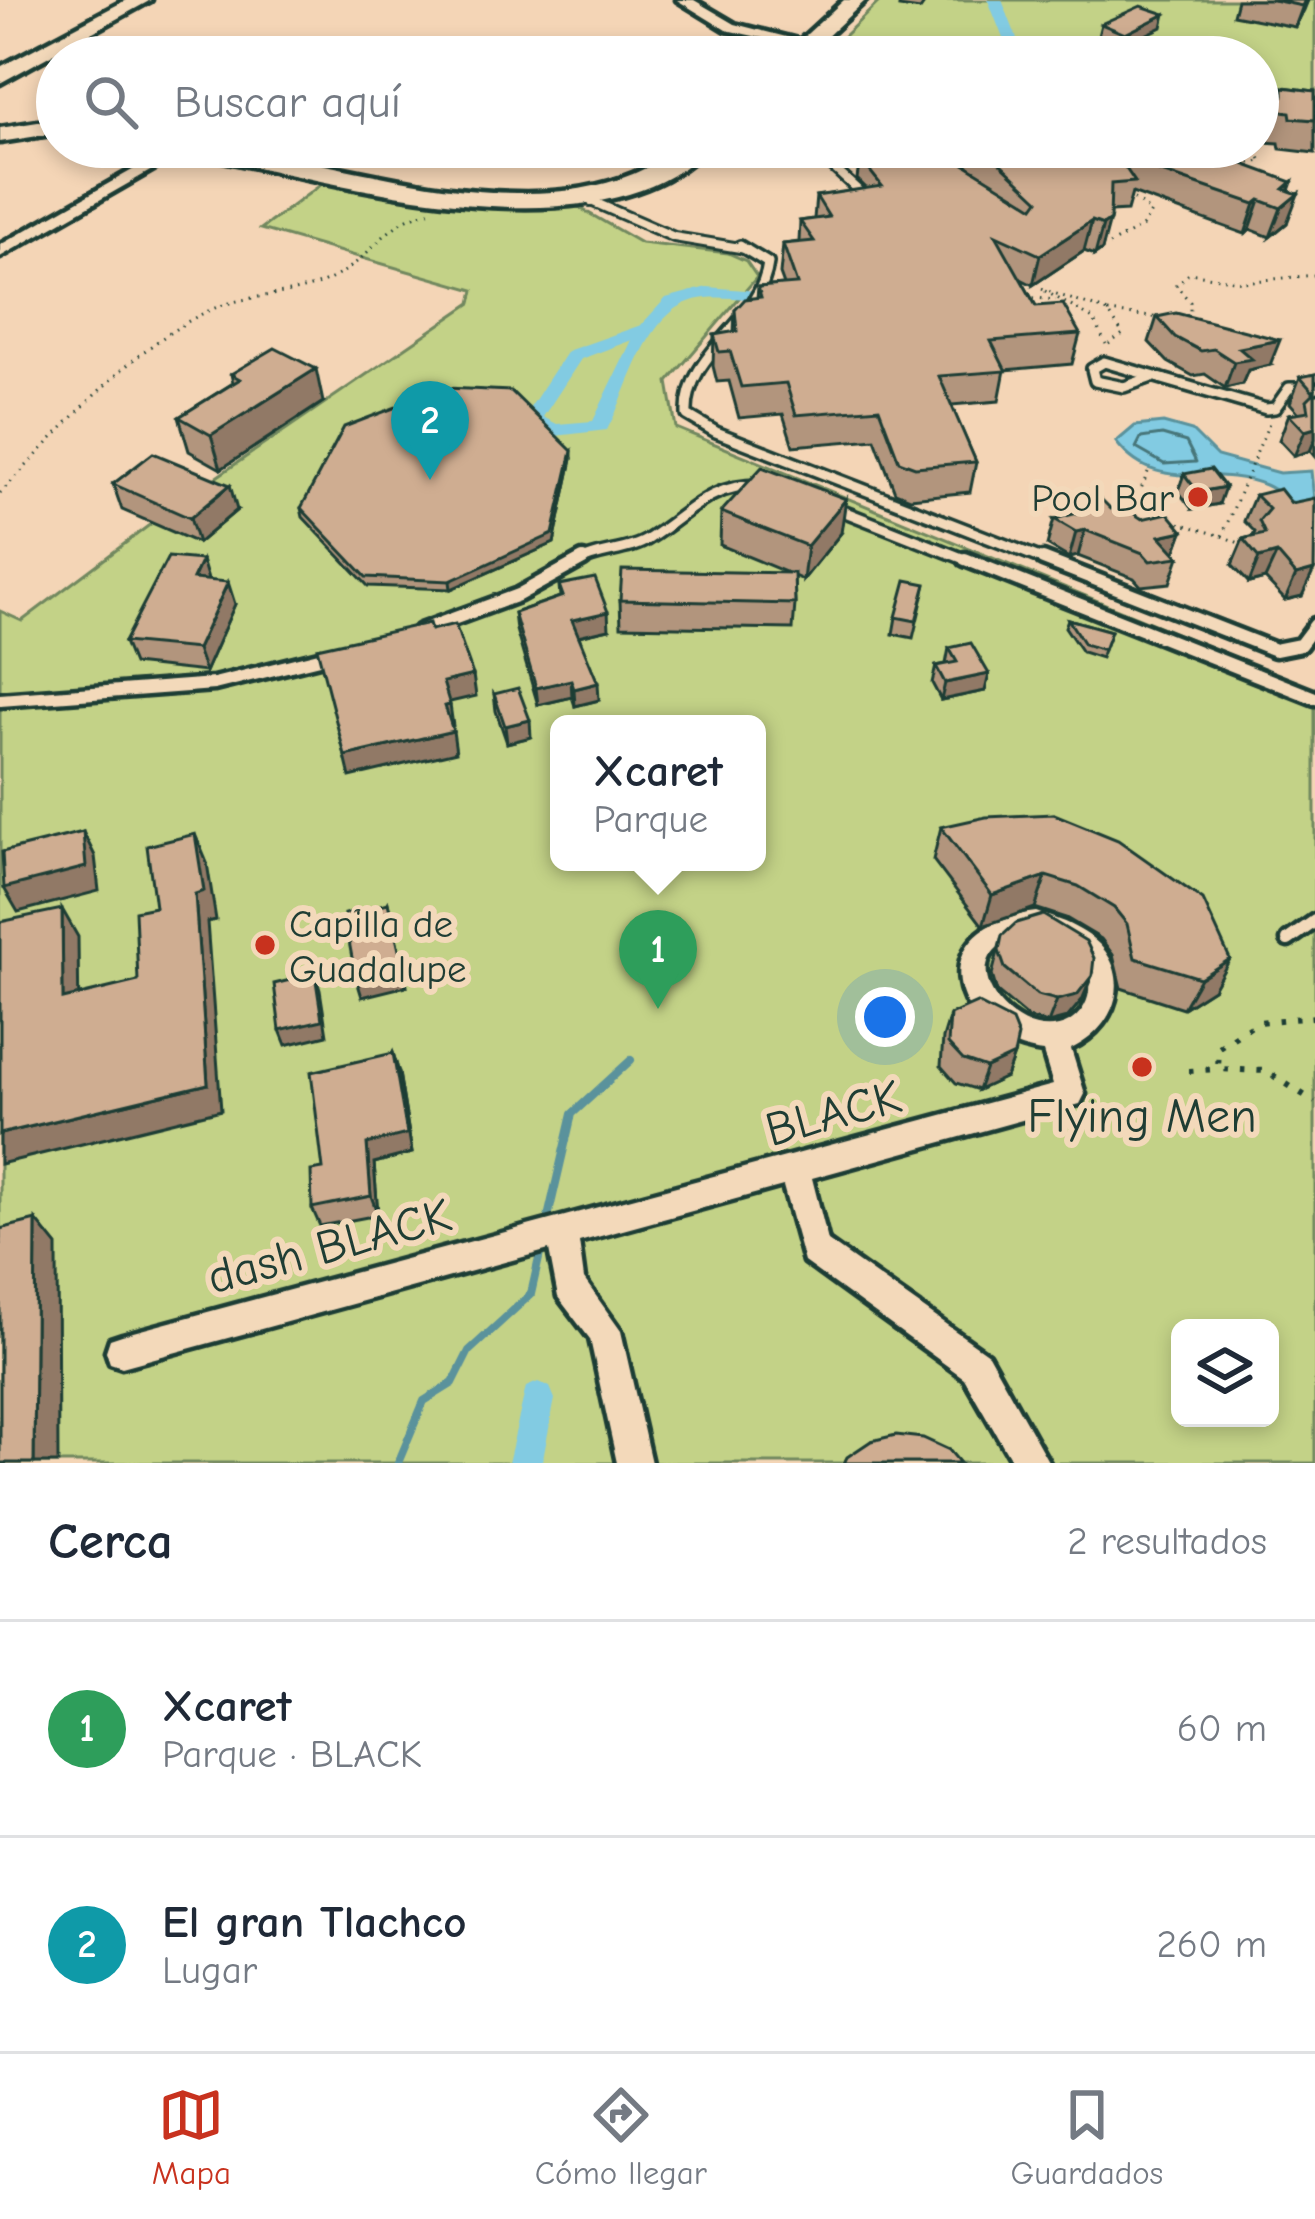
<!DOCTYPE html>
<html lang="es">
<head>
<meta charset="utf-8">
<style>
	:root { --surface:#fff; --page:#f6f6f7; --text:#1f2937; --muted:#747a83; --line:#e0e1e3; --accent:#c8321e }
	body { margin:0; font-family:"Comic Neue",sans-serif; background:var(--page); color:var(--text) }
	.controls { position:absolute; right:36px; bottom:36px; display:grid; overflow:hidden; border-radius:18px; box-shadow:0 6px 18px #0003 }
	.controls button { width:108px; height:108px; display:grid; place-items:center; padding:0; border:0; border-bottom:3px solid var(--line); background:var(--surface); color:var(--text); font:60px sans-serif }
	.you { position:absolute; left:885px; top:1017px; width:42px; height:42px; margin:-30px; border:9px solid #fff; border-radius:50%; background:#1a73e8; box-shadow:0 0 0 18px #1a73e833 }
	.badge { display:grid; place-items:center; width:78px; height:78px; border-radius:50%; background:var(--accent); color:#fff; font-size:39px; font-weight:700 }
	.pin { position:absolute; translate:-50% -99px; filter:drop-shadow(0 3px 6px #0008) }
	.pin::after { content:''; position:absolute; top:63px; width:42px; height:36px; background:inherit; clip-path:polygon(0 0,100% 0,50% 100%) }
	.popup { position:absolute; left:550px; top:715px; width:216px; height:156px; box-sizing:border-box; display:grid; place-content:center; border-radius:18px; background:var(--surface); filter:drop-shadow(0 3px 9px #0005); font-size:39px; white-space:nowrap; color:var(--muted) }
	.popup b { font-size:45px; color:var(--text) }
	.popup::after { content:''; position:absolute; left:50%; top:100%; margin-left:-24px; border:24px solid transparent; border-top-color:var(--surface) }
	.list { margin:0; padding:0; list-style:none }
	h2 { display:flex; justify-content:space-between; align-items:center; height:156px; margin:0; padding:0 48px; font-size:51px }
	h2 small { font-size:39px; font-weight:400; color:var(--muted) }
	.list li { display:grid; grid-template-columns:78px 1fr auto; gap:36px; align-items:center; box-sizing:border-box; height:216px; padding:0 48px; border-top:3px solid var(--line) }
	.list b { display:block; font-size:45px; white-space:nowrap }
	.list p { margin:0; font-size:39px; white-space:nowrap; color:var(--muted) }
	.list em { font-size:39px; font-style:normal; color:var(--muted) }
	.icon { flex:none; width:66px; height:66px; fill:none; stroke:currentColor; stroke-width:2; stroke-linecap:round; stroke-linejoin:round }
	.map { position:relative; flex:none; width:1315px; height:1463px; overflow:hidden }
	.search { position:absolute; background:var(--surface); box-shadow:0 6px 18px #0003; left:36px; right:36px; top:36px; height:132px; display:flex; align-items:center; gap:30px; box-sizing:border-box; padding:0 42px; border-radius:66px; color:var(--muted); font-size:45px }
	.sheet { height:588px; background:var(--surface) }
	nav { display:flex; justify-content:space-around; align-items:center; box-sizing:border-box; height:168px; border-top:3px solid var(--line); background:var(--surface); font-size:33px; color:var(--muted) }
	nav a { display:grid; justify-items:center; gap:6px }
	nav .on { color:var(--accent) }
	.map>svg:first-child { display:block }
	.green { fill:#c3d287; stroke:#71885e; stroke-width:3; fill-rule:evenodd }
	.water { fill:#82cbe2; stroke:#5a929c; stroke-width:3 }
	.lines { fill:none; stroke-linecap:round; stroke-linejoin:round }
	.shore { stroke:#47767a; stroke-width:3 }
	.stream { stroke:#5a929c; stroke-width:8 }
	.canal { fill:#82cbe2; fill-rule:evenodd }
	.lane-far2-casing { stroke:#1f3d34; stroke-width:14 }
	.lane-far1-casing { stroke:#1f3d34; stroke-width:16 }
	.lane-casing { stroke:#1f3d34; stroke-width:21 }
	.street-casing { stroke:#1f3d34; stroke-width:9 }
	.secondary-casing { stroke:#1f3d34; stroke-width:9 }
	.path-far1 { stroke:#1f3d34; stroke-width:3; stroke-dasharray:1.5 6; stroke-linecap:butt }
	.path { stroke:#1f3d34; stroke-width:6; stroke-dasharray:4.5 12; stroke-linecap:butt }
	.lane-far2 { stroke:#f3d9ba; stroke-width:8 }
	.lane-far1 { stroke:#f3d9ba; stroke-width:9 }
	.lane { stroke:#f3d9ba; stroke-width:12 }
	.street { fill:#f3d9ba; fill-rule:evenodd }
	.secondary { fill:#f3d9ba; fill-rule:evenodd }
	.wall { fill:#b2957d; stroke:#1f3d34; stroke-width:3 }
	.shaded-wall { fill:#917966; stroke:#1f3d34; stroke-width:3 }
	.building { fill:#cfad91; stroke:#1f3d34; stroke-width:3 }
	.poi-dot { fill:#c8321e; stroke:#f3d9ba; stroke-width:4.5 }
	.labels { text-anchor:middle; stroke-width:12; stroke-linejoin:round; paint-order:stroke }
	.poi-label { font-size:39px; fill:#1f3d34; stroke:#f3d9ba; text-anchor:end }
	.near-street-label { font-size:48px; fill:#1f3d34; stroke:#f3d9ba }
	.near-poi-label { font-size:48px; fill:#1f3d34; stroke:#f3d9ba }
</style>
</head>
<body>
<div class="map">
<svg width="1315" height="1463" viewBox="0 0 1315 1463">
	<rect width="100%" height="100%" fill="#f4d5b6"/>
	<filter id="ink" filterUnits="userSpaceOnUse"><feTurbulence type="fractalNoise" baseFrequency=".00833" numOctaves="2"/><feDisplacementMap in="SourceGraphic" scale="24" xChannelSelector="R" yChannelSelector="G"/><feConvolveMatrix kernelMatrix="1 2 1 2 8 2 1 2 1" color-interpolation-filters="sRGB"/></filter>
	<g filter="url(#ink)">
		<g class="green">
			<path d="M881,0h434v105l-57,-7v-41h-304l-115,-16z"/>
			<path d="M334,175l237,28 70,40 87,10 18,8 11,16 -89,105 8,46 639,262v773h-1315v-852l22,10 158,-119 291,-199 3,-13 -213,-61zM559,724h198v138h-198zM1180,1328h90v90h-90z"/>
		</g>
		<path class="water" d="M1163,423l29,8 25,25 62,17 32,-2 4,37c-23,1 -31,-15 -50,-23 -55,-23 -108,11 -149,-43l19,-16z"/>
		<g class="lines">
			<path class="shore" d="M1162,435l24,7 10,20 -32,2 -28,-16 5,-10z"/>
			<g class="stream">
				<path d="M546,1226l26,-112 59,-54"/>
				<path d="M398,1463l26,-62 29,-18 16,-32 62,-57 11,-49"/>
			</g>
			<g class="canal">
				<path d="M988,0h14l18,46 -8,11h-14l8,-11z"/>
				<path d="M707,287l76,6 9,5 -9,5c-25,-2 -52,-7 -77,-5 -60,5 -74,89 -99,132l-52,6 -30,-12 -3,-4 45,-69 74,-26 25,-27zM632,340l-39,81 -36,3 -14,-7 38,-58z"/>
				<path d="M538,1382l12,5 5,12 -13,64h-34l18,-76z"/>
			</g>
			<defs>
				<g id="lane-far2">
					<path d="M1258,105l57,6"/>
					<path d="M811,147l51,47"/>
					<path d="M836,147l36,6"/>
					<path d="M582,197l92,40 72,12"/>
				</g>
				<g id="lane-far1">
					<path d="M740,246l28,17c-7,60 -84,89 -81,152l29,17 334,130"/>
					<path d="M1152,377l-28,10 -29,-6 -3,-12 12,-7 162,47 9,-1 14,-20h26"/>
					<path d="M830,506l142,56"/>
					<path d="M578,562c22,-12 52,-10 72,-24 40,-25 58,-53 109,-53"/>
				</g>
				<g id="lane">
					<path d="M965,559l350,139"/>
					<path d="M1043,559l232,91 25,-5 15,-20"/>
					<path d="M420,631l98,-36 65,-36"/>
					<path d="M0,700l214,-16 117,-29"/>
					<path d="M1288,940l27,-19"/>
				</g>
				<g id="street">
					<path d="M677,0h17l41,24 63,16 -7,4 -65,-14z"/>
					<path d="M173,147h19l-192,110v-12z"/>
					<path d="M1036,912c15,5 31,10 44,18 56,31 44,94 -9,119l14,45 -5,10 -268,74 16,63 160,113 61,109h-36l-49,-85 -160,-116 -21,-76 -204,56 5,37 37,52 30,132h-34l-27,-124 -32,-42 -9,-47 -427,117 -12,-4 -4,-12 4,-12 12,-4 931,-250 -10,-33c-93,-11 -126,-127 -7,-140zM1035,934c25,11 57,25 54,58 -2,13 -9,23 -20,30 -55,30 -135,-76 -34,-88z"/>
				</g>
				<g id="secondary">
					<path d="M126,0h25l-151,83v-16z"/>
					<path d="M844,0h22l-61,57h-23z"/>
					<path d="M57,119v14l-57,9v-14z"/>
					<path d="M181,147c113,0 221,45 335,46 38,1 81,-4 117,-19 32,-13 37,-27 75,-27 -109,117 -380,32 -515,7z"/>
				</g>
			</defs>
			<use href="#lane-far2" class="lane-far2-casing"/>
			<use href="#lane-far1" class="lane-far1-casing"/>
			<use href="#lane" class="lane-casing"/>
			<use href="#street" class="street-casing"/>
			<use href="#secondary" class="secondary-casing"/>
			<g class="path-far1">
				<path d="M1242,164l20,-3 -7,-14"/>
				<path d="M1109,245l34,-19 8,-14 -24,-17"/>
				<path d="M1042,289l66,23 15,22 -17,12"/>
				<path d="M1045,291l48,28 13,25"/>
				<path d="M1026,297l30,3"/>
				<path d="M1108,312l54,6"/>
				<path d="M1179,316l11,-2v-12l-14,-17 14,-12 53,9 72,-7"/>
				<path d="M1148,472l-11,27 24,18"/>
				<path d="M0,493c63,-63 126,-143 208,-182 42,-20 92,-12 132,-37 34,-20 48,-55 89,-62"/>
				<path d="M1172,521l50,15 47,-113"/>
				<path d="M1222,536l22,9"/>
			</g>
			<g class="path">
				<path d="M1315,1017l-57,5 -39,25 -1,22 48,2 49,31"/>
				<path d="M1189,1071l29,-2"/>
			</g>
			<use href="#lane-far2" class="lane-far2"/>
			<use href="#lane-far1" class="lane-far1"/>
			<use href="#lane" class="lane"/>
			<use href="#street" class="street"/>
			<use href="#secondary" class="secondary"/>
		</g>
		<g class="wall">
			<path d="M900,0h27l-7,10 -21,-3z"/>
			<path d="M1237,0h71l-13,27 -62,-12z"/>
			<path d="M1101,24l61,3 -40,19 -24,-10z"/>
			<path d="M1283,87l32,4v62l-35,-4 -1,-6 -16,-1 -1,-17 10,-31 9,1z"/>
			<path d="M949,147h248l92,43 -2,33 -17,14 -20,-8 -5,5 -113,-41 -5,18 -17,1 -8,38 -7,5 -11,-4 -51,34 -12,-6 15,27 44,28 -8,30 -67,6 -6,31 -48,4 25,57 -6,30 -60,6 -15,-6 -20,-53 -82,7 -10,-32 -44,4 -10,-37 -12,1 -4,-16 1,-31 20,-3 1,-22 22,-12 1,-11 26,-2 -4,-11 3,-30 16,-2 1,-21 14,-2 2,-23 51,-7 -10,-10 4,-29 109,18z"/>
			<path d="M1157,317l113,48 -22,5 -6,14 -17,4 -20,-14 -12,2 -25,-14 -19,-20z"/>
			<path d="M231,374l92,28 -102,67 -32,-18 -10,-34 54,-34z"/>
			<path d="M1315,374v83l-5,-6 -16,5 -15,-16 10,-26 10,-1 -9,-10 10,-26z"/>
			<path d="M572,459l-18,84 -103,46 -83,-3 -65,-69 -2,-9z"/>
			<path d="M1184,474l35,30 -27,5 -14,-18z"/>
			<path d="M113,484l124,26 -39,33 -76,-33z"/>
			<path d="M1255,495l36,8 11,93 -17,4 -20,-21 -16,4 -17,-18 11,-26 10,-3 2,-4 -11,-11z"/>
			<path d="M1068,496l115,35 -8,22 4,4 -9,26 -29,3 -7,-8 -56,-22 -9,2 -22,-13 7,-26 9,-2z"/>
			<path d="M721,512l120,21 -38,47 -9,-4 1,28 -2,25 -172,-3 -1,-26 168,-27 -68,-28z"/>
			<path d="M208,580l27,24 -30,68 -72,-8 -9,-22z"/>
			<path d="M926,584l-13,54 -20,-4 3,-17z"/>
			<path d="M559,585l50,44 -30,7 20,64 -24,6 -3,-9 -34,8 -22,-75 -2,-17 46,-16z"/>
			<path d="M1068,619l43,12 -10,27 -19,-6 -17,-25z"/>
			<path d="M949,648l40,26 -4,17 -44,9 -9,-17 4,-17 10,-2z"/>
			<path d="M494,694l37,43 -24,6 -11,-32z"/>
			<path d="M1054,814l159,175 -30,19 -62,-20 -8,-33 -12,-16 -35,-21 -31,-10 -52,18 -50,-66 8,-33z"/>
			<path d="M1002,936l80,64 -15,18 -19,5 -20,-5 -31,-26 -5,-17z"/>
			<path d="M950,1015l64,40 -8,22 -28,13 -22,-7 -15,-17 2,-28z"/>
			<path d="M393,1053l6,20 13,80 -38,10 4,52 -58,11 -8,-18 11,-39z"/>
		</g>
		<g class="shaded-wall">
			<path d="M1305,0h3l-4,10 -9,17z"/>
			<path d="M1165,14l-3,13 -40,19 3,-12z"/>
			<path d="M1292,182l-8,23 14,-11 -11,29 -17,14 11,-29 3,-19z"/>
			<path d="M1260,200l-10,29 -5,5 10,-30z"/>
			<path d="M1110,220l-8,30 -7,5 8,-30z"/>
			<path d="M1092,221l-8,30 -51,34 7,-30z"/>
			<path d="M1280,340l-10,25 -22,5 -6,14 -17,4 14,-40z"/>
			<path d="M316,369l7,33 -102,67 -10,-34z"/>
			<path d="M1315,428v11l-5,12 -16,5 11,-25z"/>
			<path d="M572,451v8l-18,84 -103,46 -1,-8z"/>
			<path d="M230,485l7,25 -39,33 -8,-25z"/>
			<path d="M1225,487l-6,17 -27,5 6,-17z"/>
			<path d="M846,499l-5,34 -38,47 4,-34z"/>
			<path d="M1085,530l-7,26 -9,2 7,-26z"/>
			<path d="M1183,531l-9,25 -14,-20z"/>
			<path d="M1277,553l-12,26 -16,4 10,-25z"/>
			<path d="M202,560l7,23 -16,-4z"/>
			<path d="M1314,570l-12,26 -17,4 11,-25z"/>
			<path d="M228,582l7,22 -30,68 -8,-23z"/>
			<path d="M608,612l1,17 -36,8 -1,-17z"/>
			<path d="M989,674l-4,17 -44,9 4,-17z"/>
			<path d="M473,675l3,21 -30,7 -3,-21z"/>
			<path d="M571,680l1,17 -34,8 -2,-17z"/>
			<path d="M598,683l1,17 -24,6 -1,-17z"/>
			<path d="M450,705l3,21 -4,2 -4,-22z"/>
			<path d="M530,720l1,17 -24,6 -2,-17z"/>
			<path d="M453,731l3,21 -106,25 -5,-21z"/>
			<path d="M83,832l12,24 4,35 -81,21 -14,-24z"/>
			<path d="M195,834l12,29 9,57 -9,2 14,188 -221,54v-30l208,-50 -13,-190z"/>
			<path d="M1046,876l-11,32 -52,18 9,-31z"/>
			<path d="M388,903l19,83 -45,11 -7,-23z"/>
			<path d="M62,909l16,28 1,89 -16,-27z"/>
			<path d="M1230,959l-17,30 -30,19 17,-30z"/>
			<path d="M315,974l5,16 7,45 -41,10 -6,-15z"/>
			<path d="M1092,976l-10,24 -15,18 -19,5 9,-23z"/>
			<path d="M393,1053l6,20 13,80 -38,10 4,52 -7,-19 -4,-52z"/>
			<path d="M1014,1055l-8,22 -28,13 8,-22z"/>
			<path d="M36,1220l21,26 1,217h-24z"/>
		</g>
		<g class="building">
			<path d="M1273,0h32l-3,6z"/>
			<path d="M1141,6l24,8 -40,20 -24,-10z"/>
			<path d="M1283,87l32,4v29l-24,-2 -1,-6 -16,-2 -2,-16 11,1z"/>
			<path d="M864,147h57l4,2 12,-2 97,60 5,-7 -56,-53h214l95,35 -8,7 14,5 -17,14 -21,-8 -5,4 -137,-47 17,25 -24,2 -1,36 -7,5 -11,-4 -52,34 -44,-20 40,71 27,-2 17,30 -89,7 15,30 -67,5 37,86 -61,5 -16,-6 -20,-53 -83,7 -10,-32 -45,4 -11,-36 -11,1 -5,-17 23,-4 -2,-21 10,-11 16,-2 -3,-10 39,-3 -14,-40 31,-3 -14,-20 29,-4 -13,-21 66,-10 -12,-15 3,-10 -12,-11z"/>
			<path d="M1176,313l104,27 -41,8 13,11 -18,3 -20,-13 -13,2 -26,-14 -18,-20z"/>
			<path d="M275,348l41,21 -105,66 -32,-18 61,-38 -9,-5z"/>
			<path d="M1315,374v54l-10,3 -16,-17 20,-3 -2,-11 7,-7 -14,-16z"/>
			<path d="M446,388l65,3 61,60 -19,83 -103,47 -84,-4 -65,-69 43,-81z"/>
			<path d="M153,453l77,32 -40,33 -77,-34z"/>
			<path d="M762,467l84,32 -39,47 -86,-34z"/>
			<path d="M1211,469l14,18 -27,5 -14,-18z"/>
			<path d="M1280,489l11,14 24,-5 -1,72 -18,5 -19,-22 -18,5 -16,-19 22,-5 -6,-13 10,-12 -14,-14z"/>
			<path d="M1092,490l19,19h16l15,10 26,-6 15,18 -23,5 19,21 -29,4 -7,-8 -58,-23 -9,2 -22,-13 28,-7 -14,-16z"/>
			<path d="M168,557l34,3 -9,19 35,3 -31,67 -73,-7z"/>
			<path d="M622,570l172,3 1,31 -175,-4z"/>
			<path d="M595,578l13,34 -36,8 26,63 -24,6 -3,-9 -35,8 -22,-75 49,-17 -4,-11z"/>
			<path d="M906,580l20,4 -10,37 -20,-4z"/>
			<path d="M1068,619l43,12 -7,19 -20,-6z"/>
			<path d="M429,623l2,7 24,-6 18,51 -30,7 7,23 -5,1 8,25 -108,25 -28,-108z"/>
			<path d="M971,643l18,31 -44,9 -9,-17 21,-4 -8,-14z"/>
			<path d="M518,688l12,32 -25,6 -11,-32z"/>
			<path d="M1054,814l64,26 85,60 27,59 -30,19 -65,-20 -8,-34 -13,-16 -36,-22 -32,-10 -54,19 -51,-68 45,-10z"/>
			<path d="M83,832l3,35 -82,21 -2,-36z"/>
			<path d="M195,834l9,57 -9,3 13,190 -208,50v-212l62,-13 1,90 75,-18 -3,-70 20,-4 -8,-61z"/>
			<path d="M388,903l14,60 -47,11 -11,-60z"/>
			<path d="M1043,915l43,26 8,17 -2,18 -15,19 -20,5 -20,-5 -32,-27 -6,-17 3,-15 14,-13z"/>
			<path d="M315,974l7,46 -42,10 -6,-46z"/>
			<path d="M977,1003l35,18 6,15 -4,19 -28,13 -23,-8 -15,-16 2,-29z"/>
			<path d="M393,1053l14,81 -40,10 4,52 -59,12 -1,-37 12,-2 -12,-97z"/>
			<path d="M36,1220l-2,243h-34v-234z"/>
			<path d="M896,1435l27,3 26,12 11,13h-116l3,-6 24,-16z"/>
		</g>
	</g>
	<g class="poi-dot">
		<circle cx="1198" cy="497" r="12"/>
		<circle cx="265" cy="945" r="12"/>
		<circle cx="1142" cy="1067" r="12"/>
	</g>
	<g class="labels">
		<g class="poi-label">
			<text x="1174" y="511">Pool Bar</text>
			<text x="289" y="937" text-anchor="start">Capilla de<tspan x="289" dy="45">Guadalupe</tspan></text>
		</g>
		<g class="near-street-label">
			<text transform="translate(833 1112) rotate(-15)" y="17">BLACK</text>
			<text transform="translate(329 1245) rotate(-15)" y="17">dash BLACK</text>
		</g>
		<g class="near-poi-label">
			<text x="1142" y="1132">Flying Men</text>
		</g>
	</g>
</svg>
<div class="controls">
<button><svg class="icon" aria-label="layers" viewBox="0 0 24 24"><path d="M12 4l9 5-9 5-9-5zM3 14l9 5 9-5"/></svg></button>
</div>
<div class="you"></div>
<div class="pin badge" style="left:658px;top:1009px;background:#2e9e5b">1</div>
<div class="popup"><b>Xcaret</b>Parque</div>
<div class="pin badge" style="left:430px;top:480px;background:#0f9aa8">2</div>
<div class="search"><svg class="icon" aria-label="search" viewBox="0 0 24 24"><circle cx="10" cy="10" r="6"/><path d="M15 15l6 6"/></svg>Buscar aquí</div>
</div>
<section class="sheet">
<h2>Cerca<small>2 resultados</small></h2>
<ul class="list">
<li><span class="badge" style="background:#2e9e5b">1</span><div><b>Xcaret</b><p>Parque · BLACK</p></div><em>60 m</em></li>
<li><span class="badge" style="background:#0f9aa8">2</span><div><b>El gran Tlachco</b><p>Lugar</p></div><em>260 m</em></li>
</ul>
</section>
<nav>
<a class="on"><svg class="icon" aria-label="map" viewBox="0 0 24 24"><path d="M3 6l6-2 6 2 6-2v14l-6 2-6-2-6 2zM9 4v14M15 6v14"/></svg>Mapa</a>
<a><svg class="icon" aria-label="directions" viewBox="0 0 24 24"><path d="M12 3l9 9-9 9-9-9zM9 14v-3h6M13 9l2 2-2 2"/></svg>Cómo llegar</a>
<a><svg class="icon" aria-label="saved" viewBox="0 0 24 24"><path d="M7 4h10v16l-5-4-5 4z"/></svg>Guardados</a>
</nav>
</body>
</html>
